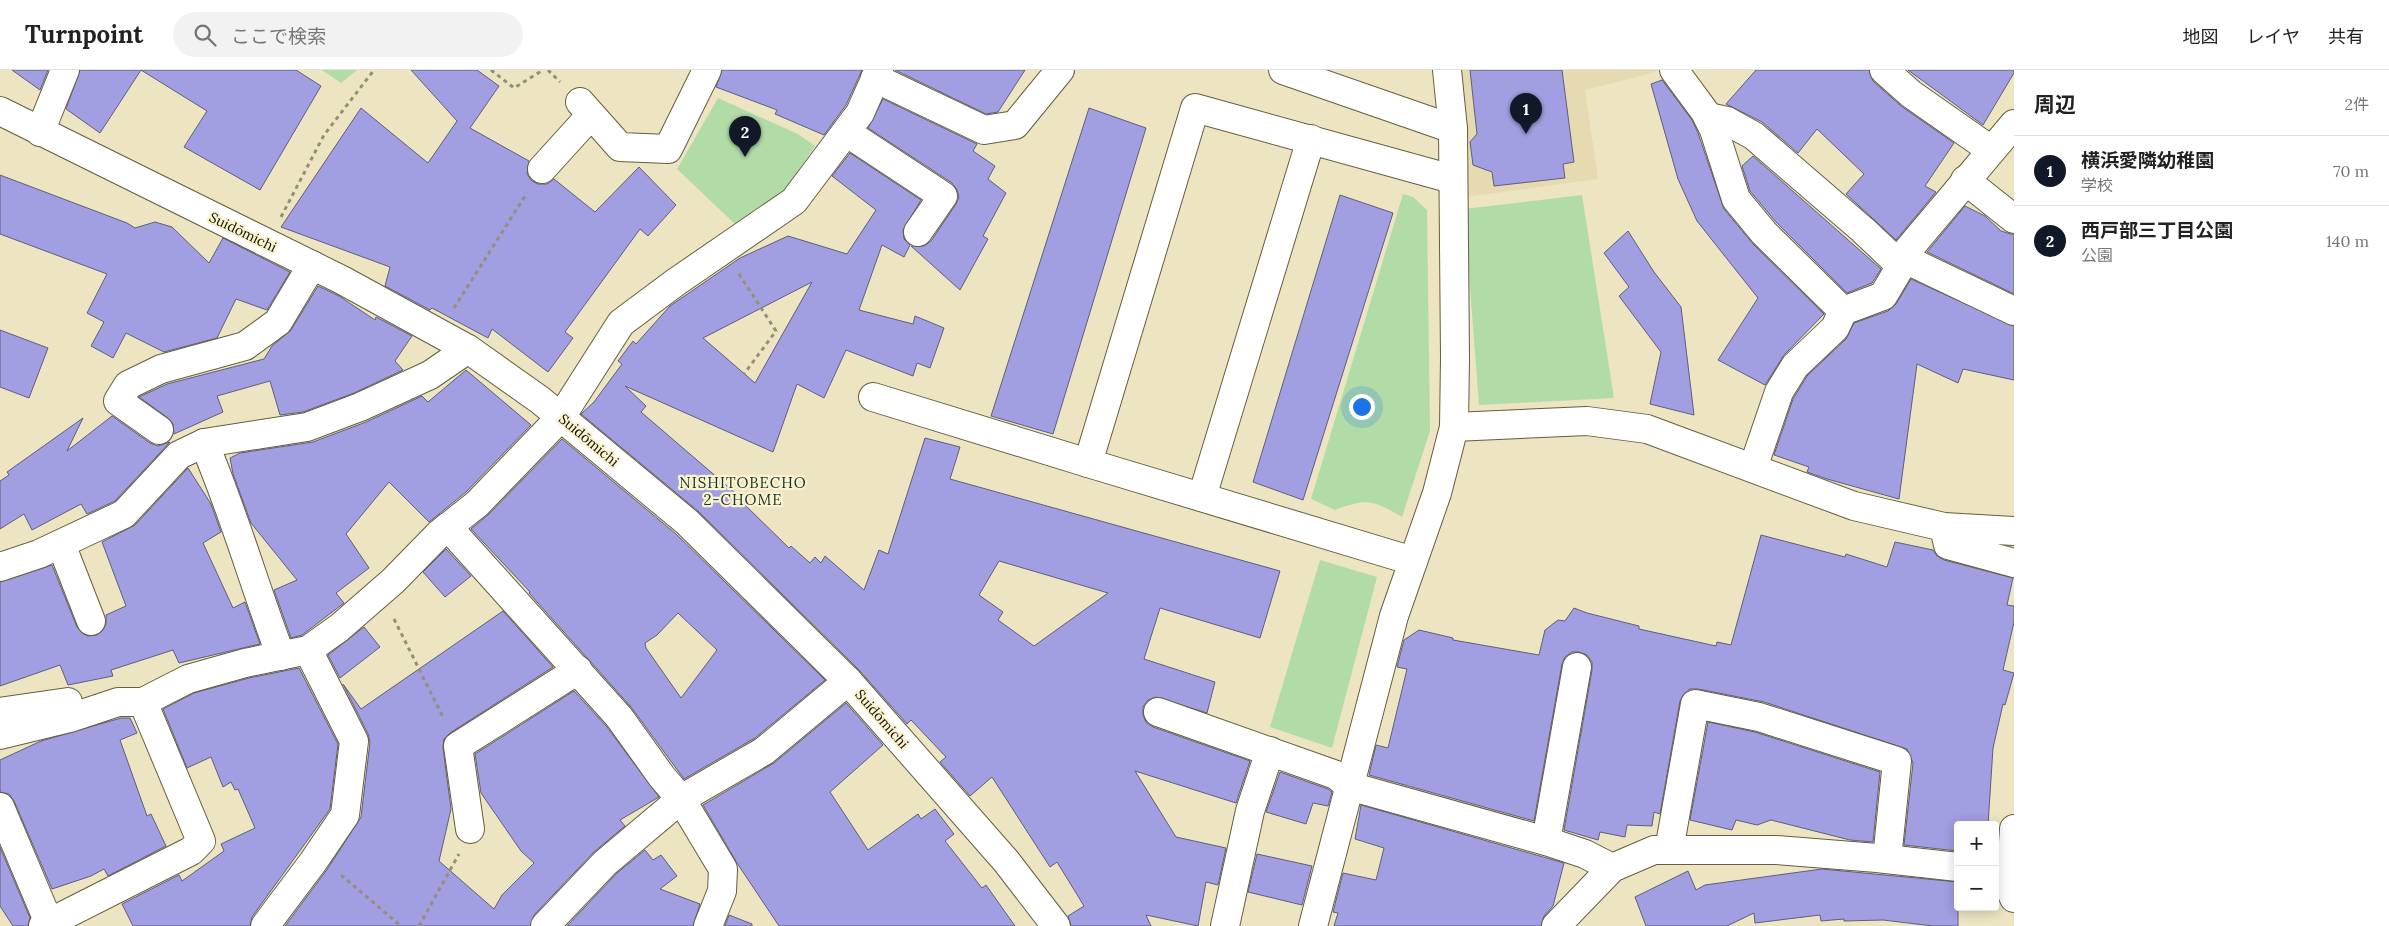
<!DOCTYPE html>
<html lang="ja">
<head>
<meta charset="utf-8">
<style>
	:root { --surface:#fff; --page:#f2f2f2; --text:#222; --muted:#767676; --line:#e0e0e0; --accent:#111827 }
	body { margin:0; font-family:Lora,"Noto Sans JP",serif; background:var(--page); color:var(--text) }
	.controls { position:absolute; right:15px; bottom:15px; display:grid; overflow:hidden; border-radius:5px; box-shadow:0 2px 12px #0003 }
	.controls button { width:45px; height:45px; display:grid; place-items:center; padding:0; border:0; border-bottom:1px solid var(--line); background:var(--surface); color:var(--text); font:25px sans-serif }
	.you { position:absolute; left:1361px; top:336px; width:18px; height:18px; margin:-12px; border:4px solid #fff; border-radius:50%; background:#1a73e8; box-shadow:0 0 0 8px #1a73e833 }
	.badge { display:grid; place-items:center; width:32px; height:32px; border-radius:50%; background:var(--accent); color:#fff; font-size:16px; font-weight:700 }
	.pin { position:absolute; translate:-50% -41px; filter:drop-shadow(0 1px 2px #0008) }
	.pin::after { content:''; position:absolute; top:26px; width:18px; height:15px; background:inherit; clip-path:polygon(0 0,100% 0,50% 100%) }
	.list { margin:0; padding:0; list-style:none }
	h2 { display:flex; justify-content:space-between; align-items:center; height:65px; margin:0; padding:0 20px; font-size:21px }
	h2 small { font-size:16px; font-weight:400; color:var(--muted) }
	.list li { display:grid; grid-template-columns:32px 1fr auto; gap:15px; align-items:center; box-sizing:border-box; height:70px; padding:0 20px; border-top:1px solid var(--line) }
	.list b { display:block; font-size:19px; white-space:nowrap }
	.list p { margin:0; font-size:16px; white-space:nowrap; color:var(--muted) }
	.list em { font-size:16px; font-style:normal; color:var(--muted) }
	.icon { flex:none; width:28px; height:28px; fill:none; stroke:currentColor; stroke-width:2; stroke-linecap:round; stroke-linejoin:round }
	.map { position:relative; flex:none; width:2014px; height:856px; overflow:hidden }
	header { display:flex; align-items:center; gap:30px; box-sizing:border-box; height:70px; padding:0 25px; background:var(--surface); border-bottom:1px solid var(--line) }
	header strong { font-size:24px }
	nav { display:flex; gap:28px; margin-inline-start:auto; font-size:18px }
	.search { width:350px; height:45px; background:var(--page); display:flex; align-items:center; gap:12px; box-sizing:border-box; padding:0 18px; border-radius:28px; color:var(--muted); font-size:19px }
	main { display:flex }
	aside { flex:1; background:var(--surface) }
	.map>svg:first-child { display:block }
	.built { fill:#e5dab0 }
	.green { fill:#b2dca7 }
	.building { fill:#a19ee1; stroke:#5f5e7c; fill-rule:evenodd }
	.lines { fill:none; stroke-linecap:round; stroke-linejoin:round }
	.minor-casing { stroke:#655d3e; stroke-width:30 }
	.path { stroke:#958f75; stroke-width:3; stroke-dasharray:4 4; stroke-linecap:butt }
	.minor { stroke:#fff; stroke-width:28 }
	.labels { text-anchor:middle; stroke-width:4.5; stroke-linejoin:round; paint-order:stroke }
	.street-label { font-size:14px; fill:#141105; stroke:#fbf2cf }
	.neighbourhood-label { font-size:15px; letter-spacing:1px; fill:#14342c; stroke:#fbf2cf }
</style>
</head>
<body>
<header>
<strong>Turnpoint</strong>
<div class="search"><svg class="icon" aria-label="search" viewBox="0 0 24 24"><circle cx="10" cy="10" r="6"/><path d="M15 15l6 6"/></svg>ここで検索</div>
<nav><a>地図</a><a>レイヤ</a><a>共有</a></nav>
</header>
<main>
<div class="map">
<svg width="2014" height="856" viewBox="0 0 2014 856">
	<rect width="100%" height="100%" fill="#ede5c2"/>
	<path class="built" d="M1456,0h199l1,2 -71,18 13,89 -132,18z"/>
	<g class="green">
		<path d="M322,0h35l-16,13z"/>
		<path d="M718,28l80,36 17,12 -30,43 -47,38 -61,-58z"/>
		<path d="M1403,124l10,3 14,13 3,221 -28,86c-30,-17 -34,-19 -67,-7l-24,-11z"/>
		<path d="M1582,125l32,203 -135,7 -15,-196z"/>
		<path d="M1320,490l57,17 -45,171 -62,-21z"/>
	</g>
	<g class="building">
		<path d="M12,0h36l-8,20z"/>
		<path d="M80,0h61l-41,63 -34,-24z"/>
		<path d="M141,0h155l25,16 -61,104 -76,-43 23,-36z"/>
		<path d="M411,0h66l22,16 -29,42 59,33 -2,13 5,7 6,3h9l7,-5 41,33 44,-45 37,38 -28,31 -8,-7 -75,103 8,6 -25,34 -56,-43 -4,9 -56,-30 -2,2 -45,-24 5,-19 -109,-40 80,-119 67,55 29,-42z"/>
		<path d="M722,0h140l-16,35 -22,30 -49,-21 2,-4 -61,-23z"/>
		<path d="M895,0h130l-27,42 -12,2z"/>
		<path d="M1470,0h92l12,92 -11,2 2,14 -71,8 -2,-14 -19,-7 -3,-23 7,-8z"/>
		<path d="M1756,0h113l4,11 28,25 53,37 -29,43 11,6 -40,48 -50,-46 18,-20 -47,-45 -19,24 -36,-31 -36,-18z"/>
		<path d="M1908,0h106v3l-31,52z"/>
		<path d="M1662,10l30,40 6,13 26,76 29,35 71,70 -40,41 -19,30 -47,-25 40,-62 -61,-77 -19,-42 -27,-95z"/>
		<path d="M883,29l94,45 -4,7 22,15 -7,13 18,14 -23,43 5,3 -28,51 -49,-44h13l7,-5 25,-37 3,-7 -2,-7 -5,-7 -84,-55z"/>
		<path d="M1089,38l57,20 -93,306 -62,-18z"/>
		<path d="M850,83l71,47 -18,30 1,9 6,6 -6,12 -22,-12 -23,65 54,14 2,-8 29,12 -14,40 -13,-5 -4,13 -67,-26 -22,48 -27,-14 -24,68 -148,-66 21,20 -5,6 106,91 -2,2 44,43 2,-2 19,17 5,-6 6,6 4,-7 39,34 15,-40 9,4 37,-116 35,9 -10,32 330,92 -20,67 -100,-30 -16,51 71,23 -8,31 -51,-16 -8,3 -5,7v8l3,7 7,5 97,34 -14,42 -101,-32 41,66 50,11 -8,37 -12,-3 -8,44 -52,-11 5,11h-80l-3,-10 16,-10 -27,-44 -7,5 -58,-90 -22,19 -30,-34 6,-5 -35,-37 -4,4 -48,-54 -161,-159 -117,-97 13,-12 28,-38 -4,-3 15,-20 3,3 34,-38 70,-48 48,-22 59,18 29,-44 -44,-34zM812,212l-57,101 -52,-45zM999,491l109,32 -74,53 -36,-26 5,-8 -24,-17z"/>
		<path d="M1753,86l128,113 -9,14 -25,10 -71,-71 -26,-31 -8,-25z"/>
		<path d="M0,105l127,48 8,5 20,-6 17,5 37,36 14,-25 67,34 -23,38 -31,-11 -19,39 -53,14 -38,-19 -13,25 -22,-12 13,-24 -17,-9 20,-39 -107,-40z"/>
		<path d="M1340,125l53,18 -90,287 -50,-18z"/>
		<path d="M1965,136l20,10 16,15 13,4v59l-87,-42z"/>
		<path d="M1628,161l26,41 27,35 13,108 -44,-11 11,-52 -42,-56 10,-9 -25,-34z"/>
		<path d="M1911,209l103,47v54l-51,-11 -5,14 -41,-19 -18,135 -72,-20 -20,-7 2,-5 -35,-12 19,-56 14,-23 39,-37 8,-16 34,-12 8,-7z"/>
		<path d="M318,216l21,10 36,24 1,-3 36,19 -17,25 8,9 -49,23 -51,19 -23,3 -10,-34 -53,15 6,16 -49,22 -1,-10 -5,-6 -29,-21 28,-13 97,-25 8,-13 19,-16z"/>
		<path d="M0,260l48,18 -19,50 -29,-11z"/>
		<path d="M466,300l65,55 -65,67 -37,30 -40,-40 -43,52 23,34 -33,25 8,10 -42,32 -11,3 -17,-48 23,-10 -46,-57 -18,-49 -3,-16 10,-5 73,-11 53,-20 56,-26 6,6z"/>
		<path d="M112,346l38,27 8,3 12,-4 -55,59 -28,13 -6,-10 -49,26 -8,-16 -24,15v-48l9,-6 -2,-3 76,-54 -16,33z"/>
		<path d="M562,369l114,95 149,146 -70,58 -71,41 -53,-72 -102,-114 1,-1 -59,-63 17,-14zM678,543l39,37 -36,48 -35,-50 -1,-5 12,-8z"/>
		<path d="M188,398l23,36 10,28 -18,11 30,65 12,-6 15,42 -81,19 -6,-13 -62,20 2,6 -45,9 -8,-20 -60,21v-104l52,-17 25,62 5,6 6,3 9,-1 6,-5 3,-6v-9l20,-9 -24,-64 33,-17z"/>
		<path d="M1761,465l84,22 1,-3 41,13 8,-25 38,8 4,6 7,4 69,18 -6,27 7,1v16l-11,48 11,3 -9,32 -2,-1 -10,44 -5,77h-30v26l-54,-6 9,-82 -6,-14 -143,-47 -66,-13h-8l-6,5 -4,7 -20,113 -6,-2 -2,14 -25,-1 -2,12 -25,-5 -2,8 -34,-10 28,-160v-8l-5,-7 -8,-3h-7l-7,5 -3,7 -28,157 -165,-46 7,-30 12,3 19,-79 -10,-2 7,-27 15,-10 34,8v2l86,15 6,-25 13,-10 7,1 9,-13 13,5 52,13v3l77,17 1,-4 14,3z"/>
		<path d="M446,479l25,27 -26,21 -22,-25z"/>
		<path d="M503,541l50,56 -103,66 -6,6 -1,9 8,61 -12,52 55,48 8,-14 32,-32 -13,-12 -40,-58 -6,-39 99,-63 33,36 52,70 -39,23 5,6 -31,26 -60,63 -4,11h-245l41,-55 35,-54 9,-75 -2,-8 -25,-50 18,25z"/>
		<path d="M364,557l16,20 -40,31 -12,-23z"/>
		<path d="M299,598l39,76 -8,65 -78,108 -2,9h-117l-11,-22 57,-29 3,6 42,-30 -3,-7 34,-16 -17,-39 -3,1 -4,-8 -8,5 -12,-30 -24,11 -24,-59 31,-16 55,-15z"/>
		<path d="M846,633l37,42 -53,47 38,58 50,-36 3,5 14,-10 19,25 -9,7 37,47 4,-3 29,41h-236l-42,-63 -34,-58 71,-42z"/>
		<path d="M121,648h9l7,15 -17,7 27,76 4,-2 15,32 -58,30 -4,-7 -13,7 -39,13 -38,-88 -5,-7 -9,-2v-32l41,-19z"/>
		<path d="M1708,652l47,10 125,40 -7,70 -23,-2 -79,-20 -14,5 -21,-5 -4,10 -42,-10z"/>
		<path d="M1280,702l48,17 4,3 -4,14 -15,-3 -7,21 -40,-12z"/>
		<path d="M1361,735l203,58 -11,43 -9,10 -3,10h-207l4,-13 -5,-1 10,-39 33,7 8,-32 -29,-9z"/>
		<path d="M0,777l30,71 -2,8h-15l-13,-20z"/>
		<path d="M645,780l8,10 8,-5 16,21 -17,13 40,15 -7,22h-126l49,-52z"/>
		<path d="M1257,784l55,12 -10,39 -54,-13z"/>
		<path d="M1822,799l136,13v44h-25l-50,-6 -39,1v-2l-23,2 -1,-6 -65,8 -1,-10 -27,13h-81l-11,-29 53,-26 8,19 9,-5z"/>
		<path d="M729,845l23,9v2h-27z"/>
	</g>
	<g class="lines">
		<defs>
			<g id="minor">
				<path d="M1283,0l170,59"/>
				<path d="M1674,0l31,42 9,18 22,69 28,34 79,78"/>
				<path d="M1884,0l27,24 80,56"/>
				<path d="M875,8l109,52 31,-5 45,-55"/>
				<path d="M580,32l40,45 48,2 39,-79"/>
				<path d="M0,41l342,169 126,69 72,51 147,122 161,159 158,180 50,65"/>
				<path d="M1708,47l19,4 27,15 109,94 38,36"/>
				<path d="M40,62l25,-62"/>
				<path d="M846,62l97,64 -25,36"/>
				<path d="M542,99l49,-54"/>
				<path d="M1965,110l49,39"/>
				<path d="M1905,189l2,-8 107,-127"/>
				<path d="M873,327l215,66"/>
				<path d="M1454,357l133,-6 60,8 207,77 90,21 70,4"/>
				<path d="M159,360l-41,-29 10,-16 33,-16 84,-23 33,-24 34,-57"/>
				<path d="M204,373c30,70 50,142 77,213"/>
				<path d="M1753,398l26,-76 16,-26 40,-38 8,-17 40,-15 22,-37 109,52"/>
				<path d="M1202,427l109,-358"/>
				<path d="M448,457l171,190 43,60 19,22 42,70 -1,22 -14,35"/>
				<path d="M1944,457l4,18 66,18"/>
				<path d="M61,474l30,77"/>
				<path d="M1413,491l-325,-98 107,-355 257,71"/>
				<path d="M0,497l39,-13 85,-40 55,-59 25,-12 103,-16 53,-20 70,-32 38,-26"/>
				<path d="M0,642l68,-10"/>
				<path d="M1158,642l178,63 13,11 197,55 39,13 27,14"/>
				<path d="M0,665l70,-17 48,-16h25"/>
				<path d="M0,737l49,116"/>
				<path d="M470,759l-12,-83 120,-76"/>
				<path d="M1546,771l31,-174"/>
				<path d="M1669,780l26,-146 64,13 138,44 -10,98"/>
				<path d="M1995,802l8,1 9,-17 2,-27"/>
				<path d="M2003,803l11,25"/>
				<path d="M43,856l148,-75 10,-10 -58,-139 45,-23 57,-16 63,-13 31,-22 54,-47 46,-47 38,-30 84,-87 60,-94 55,-41 118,-81 66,-88 19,-43"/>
				<path d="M265,856l48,-64 32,-47 9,-74 -46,-91"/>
				<path d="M545,856l60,-63 76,-64 83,-48 84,-70"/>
				<path d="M1225,856l25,-115 20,-60"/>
				<path d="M1313,856l81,-310 43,-123 17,-66 1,-69 -2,-229 -6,-59"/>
				<path d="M1556,856l56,-58 42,-18h122l101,8 81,9"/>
			</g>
		</defs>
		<use href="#minor" class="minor-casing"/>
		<g class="path">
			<path d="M491,0l23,18 29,-18"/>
			<path d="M548,0l12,12"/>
			<path d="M281,147l43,-82 50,-65"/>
			<path d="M739,204l37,57 -32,43"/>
			<path d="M454,238l73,-115"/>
			<path d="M394,549l50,100"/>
			<path d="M341,805l60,51"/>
			<path d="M419,856l40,-72"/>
		</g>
		<use href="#minor" class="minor"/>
	</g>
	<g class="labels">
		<g class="street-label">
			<text transform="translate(243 162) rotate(26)" y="5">Suidōmichi</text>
			<text transform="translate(589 370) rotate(40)" y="5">Suidōmichi</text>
			<text transform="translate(882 649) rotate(49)" y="5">Suidōmichi</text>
		</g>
		<g class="neighbourhood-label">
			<text x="743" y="418">NISHITOBECHO<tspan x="743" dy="17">2-CHOME</tspan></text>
		</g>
	</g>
</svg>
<div class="controls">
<button>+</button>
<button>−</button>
</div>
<div class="you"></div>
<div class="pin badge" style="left:1526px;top:64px">1</div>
<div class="pin badge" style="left:745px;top:87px">2</div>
</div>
<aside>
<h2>周辺<small>2件</small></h2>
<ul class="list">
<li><span class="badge">1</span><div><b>横浜愛隣幼稚園</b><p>学校</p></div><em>70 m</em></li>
<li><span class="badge">2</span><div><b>西戸部三丁目公園</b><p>公園</p></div><em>140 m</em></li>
</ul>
</aside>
</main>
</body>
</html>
